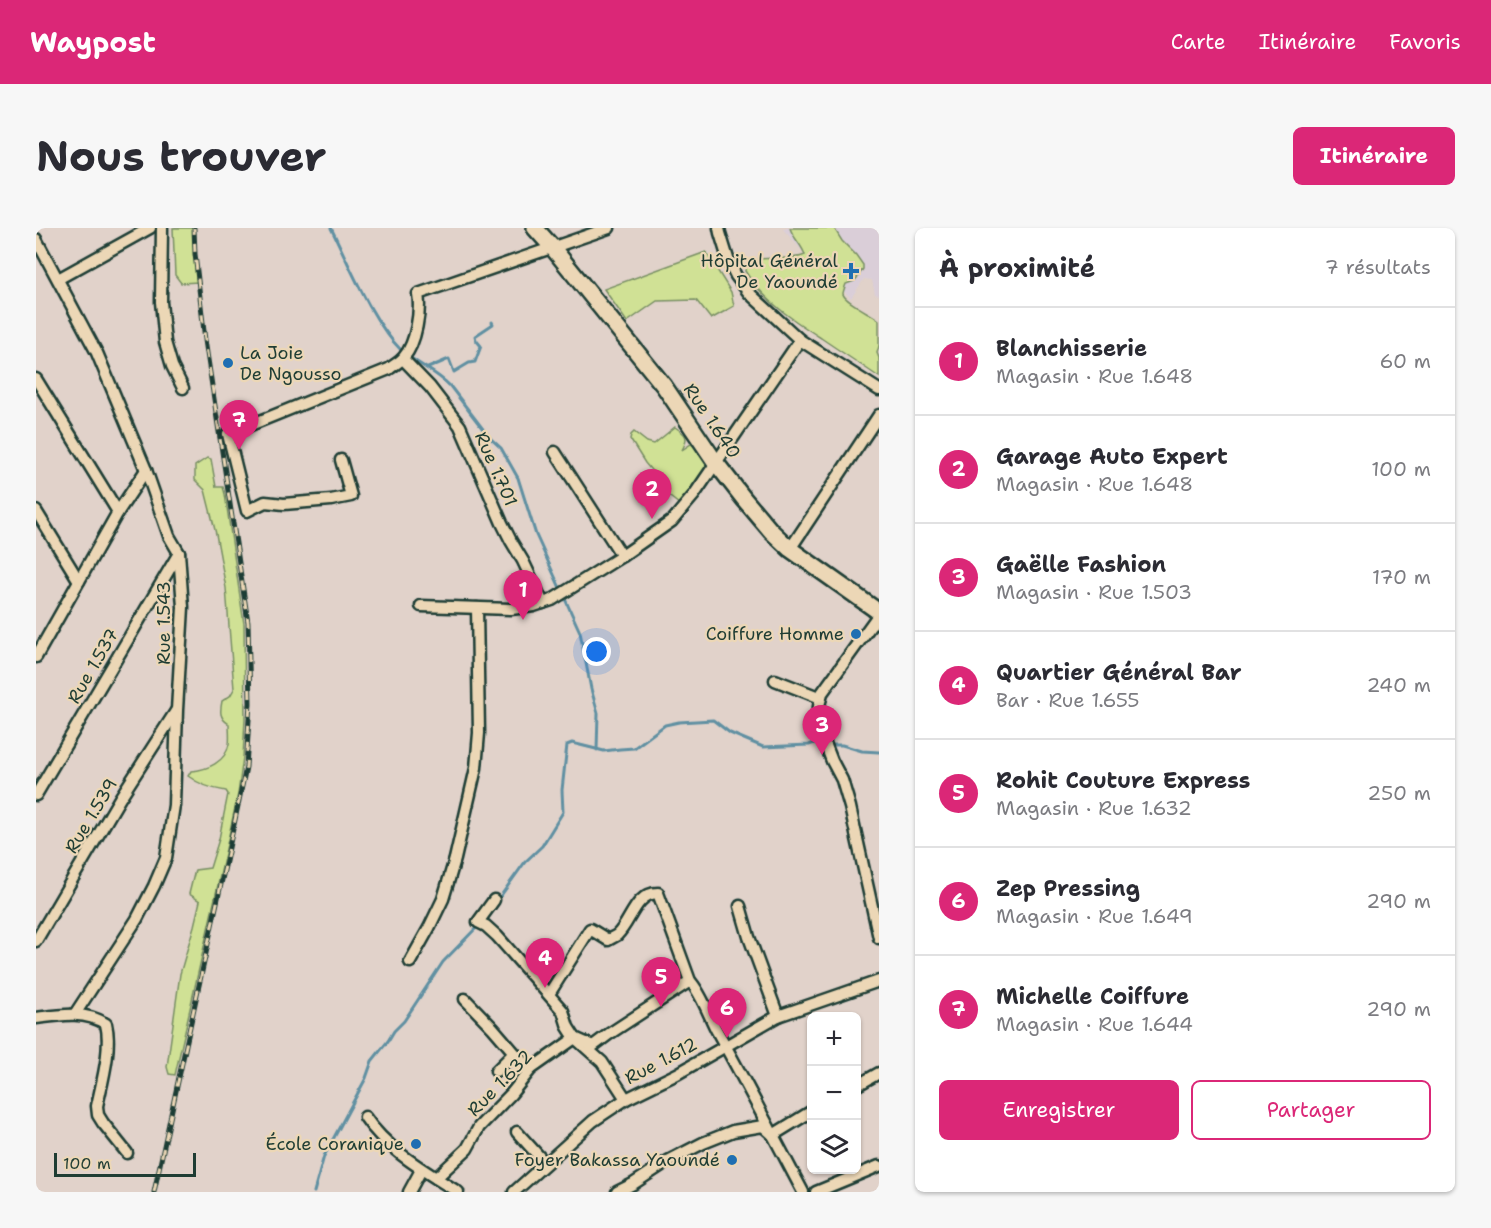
<!DOCTYPE html>
<html lang="fr">
<head>
<meta charset="utf-8">
<style>
	:root { --surface:#fff; --page:#f7f7f7; --text:#2b2b33; --muted:#7c7c81; --line:#e1e1e2; --accent:#db2777 }
	body { margin:0; font-family:"Shantell Sans",sans-serif; background:var(--page); color:var(--text) }
	.controls { position:absolute; right:18px; bottom:18px; display:grid; overflow:hidden; border-radius:9px; box-shadow:0 2px 4px #0004 }
	.controls button { width:54px; height:54px; display:grid; place-items:center; padding:0; border:0; border-bottom:2px solid var(--line); background:var(--surface); color:var(--text); font:30px sans-serif }
	.scale { position:absolute; left:18px; bottom:15px; width:142px; box-sizing:border-box; padding-left:6px; border:3px solid #1f3d34; border-top:0; font-size:16px; line-height:21px; white-space:nowrap; color:#1f3d34; -webkit-text-stroke:4px #ecd7b6; paint-order:stroke }
	.you { position:absolute; left:561px; top:424px; width:21px; height:21px; margin:-15px; border:4px solid #fff; border-radius:50%; background:#1a73e8; box-shadow:0 0 0 9px #1a73e833 }
	.badge { display:grid; place-items:center; width:39px; height:39px; border-radius:50%; background:var(--accent); color:#fff; font-size:20px; font-weight:700 }
	.pin { position:absolute; translate:-50% -50px; filter:drop-shadow(0 2px 3px #0008) }
	.pin::after { content:''; position:absolute; top:32px; width:21px; height:18px; background:inherit; clip-path:polygon(0 0,100% 0,50% 100%) }
	.list { margin:0; padding:0; list-style:none }
	h2 { display:flex; justify-content:space-between; align-items:center; height:78px; margin:0; padding:0 24px; font-size:26px }
	h2 small { font-size:20px; font-weight:400; color:var(--muted) }
	.list li { display:grid; grid-template-columns:39px 1fr auto; gap:18px; align-items:center; box-sizing:border-box; height:108px; padding:0 24px; border-top:2px solid var(--line) }
	.list b { display:block; font-size:22px; white-space:nowrap }
	.list p { margin:0; font-size:20px; white-space:nowrap; color:var(--muted) }
	.list em { font-size:20px; font-style:normal; color:var(--muted) }
	.actions { display:flex; gap:12px; padding:18px 24px }
	.actions a { flex:1; padding:14px 0; border:2px solid var(--accent); border-radius:9px; text-align:center; font-size:21px; color:var(--accent) }
	.actions .main { background:var(--accent); color:#fff }
	.icon { flex:none; width:33px; height:33px; fill:none; stroke:currentColor; stroke-width:2; stroke-linecap:round; stroke-linejoin:round }
	.map { position:relative; flex:none; width:843px; height:964px; overflow:hidden; border-radius:9px }
	header { display:flex; align-items:center; gap:36px; box-sizing:border-box; height:84px; padding:0 30px; background:var(--accent); color:#fff }
	header strong { font-size:28px }
	nav { display:flex; gap:33px; margin-inline-start:auto; font-size:21px }
	.intro { display:flex; align-items:center; justify-content:space-between; box-sizing:border-box; height:144px; padding:0 36px }
	h1 { margin:0; font-size:42px }
	.button { padding:15px 27px; border-radius:9px; background:var(--accent); color:#fff; font-size:21px; font-weight:700 }
	main { display:flex; gap:36px; padding:0 36px }
	aside { flex:1; background:var(--surface); border-radius:9px; box-shadow:0 2px 4px #0004 }
	.map>svg:first-child { display:block }
	.built { fill:#daced8 }
	.green { fill:#d0e195; stroke:#788f64; stroke-width:1.5 }
	.lines { fill:none; stroke-linecap:round; stroke-linejoin:round }
	.stream { stroke:#6090a2; stroke-width:3 }
	.street-casing { stroke:#1f3d34; stroke-width:15 }
	.secondary-casing { stroke:#1f3d34; stroke-width:20 }
	.street { stroke:#ecd7b6; stroke-width:10 }
	.secondary { stroke:#ecd7b6; stroke-width:15 }
	.rail-casing { stroke:#1f3d34; stroke-width:5 }
	.rail { stroke:#ecd7b6; stroke-width:3; stroke-dasharray:9; stroke-linecap:butt }
	.poi-dot { fill:#1f6fb2; stroke:#ecd7b6; stroke-width:2 }
	.labels { text-anchor:middle; stroke-width:4.5; stroke-linejoin:round; paint-order:stroke }
	.poi-label { font-size:18px; fill:#1f3d34; stroke:#ecd7b6; text-anchor:end }
	.street-label { font-size:18px; fill:#1f3d34; stroke:#ecd7b6 }
</style>
</head>
<body>
<header>
<strong>Waypost</strong>
<nav><a>Carte</a><a>Itinéraire</a><a>Favoris</a></nav>
</header>
<div class="intro"><h1>Nous trouver</h1><a class="button">Itinéraire</a></div>
<main>
<div class="map">
<svg width="843" height="964" viewBox="0 0 843 964">
	<rect width="100%" height="100%" fill="#e1d2ca"/>
	<filter id="ink" filterUnits="userSpaceOnUse"><feTurbulence type="fractalNoise" baseFrequency=".0167" numOctaves="2"/><feDisplacementMap in="SourceGraphic" scale="12" xChannelSelector="R" yChannelSelector="G"/><feConvolveMatrix kernelMatrix="1 2 1 2 8 2 1 2 1" color-interpolation-filters="sRGB"/></filter>
	<g filter="url(#ink)">
		<path class="built" d="M746,0h97v67l-4,-1 -3,-14 -8,-1 -13,19 -38,-35z"/>
		<g class="green">
			<path d="M137,0h21l1,26 3,28 -17,1 -6,-8z"/>
			<path d="M754,0h44l8,13 14,14 7,10v4l-6,9 -3,3 -8,3c-1,3 -3,7 -3,10 2,8 29,20 36,26v26l-2,7 2,5v19c-19,-13 -39,-26 -58,-39 -28,-18 -57,-37 -76,-67l1,-6c18,-13 40,-2 59,-10 -3,-10 -12,-17 -15,-27z"/>
			<path d="M670,24l25,40 3,14 -23,13 -15,-19 -39,1 -30,21 -23,-33z"/>
			<path d="M639,199c12,8 14,10 7,23l9,-6 13,10 4,13 -15,25 -14,12 -14,-11 -3,-10 -17,-20 -15,-24 1,-4 3,-3 13,10 7,2z"/>
			<path d="M171,230l4,1 5,28h7l2,7 19,130 1,95 -2,38 -5,37 -14,64 -49,217 -6,-1 -2,-7 13,-93 14,-48 6,-25 -11,-7 6,-24 15,-2 9,-29 9,-45 -2,-3c-14,-2 -26,-6 -38,-15l3,-5c16,-1 35,-9 38,-27 1,-6 0,-13 0,-20 -10,-6 -9,-13 -7,-23l8,-5 4,-7 -8,-101 -10,-54 -11,-44 -10,-10v-14z"/>
		</g>
		<g class="lines">
			<g class="stream">
				<path d="M295,0c19,38 40,92 70,122 15,14 35,21 49,36l39,51 12,11 17,30 18,57 44,97 11,57 7,24 -1,37"/>
				<path d="M392,140l21,-9 5,13 15,-9 6,-1 6,-16 -5,-6 -1,-4 18,-12 -1,-2"/>
				<path d="M792,516l1,1h13l20,6 17,1"/>
				<path d="M461,673l28,-39 17,-16 21,-34 -1,-22 5,-45 5,-2 32,8 16,-2 14,-1 31,-23 14,-3 34,-2 17,13 33,14 46,-2 8,-3h6"/>
				<path d="M278,964l10,-36 42,-78 6,-17 16,-20 6,-10 10,-10 39,-59 35,-36"/>
			</g>
			<defs>
				<g id="street">
					<path d="M126,0l-1,74 4,40 7,24 11,22"/>
					<path d="M683,0l1,5 9,29 7,14 13,17 51,47 79,50"/>
					<path d="M0,11l61,114 49,117 23,66 10,17 4,54 -6,103 -3,95 -8,53 -12,28 -17,33 -62,95"/>
					<path d="M22,51l92,-51"/>
					<path d="M367,131l27,28 30,39 42,97 9,18 12,20 20,42"/>
					<path d="M0,151l82,133"/>
					<path d="M519,224l67,104"/>
					<path d="M305,232l10,36 -20,4 -47,4 -19,-2 -18,9 -19,-77 161,-65c5,-4 11,-7 15,-12 12,-14 17,-46 14,-63l191,-66"/>
					<path d="M0,283l43,70"/>
					<path d="M754,321l89,-134"/>
					<path d="M385,378l90,3 23,-3 18,-6 70,-44 50,-35 22,-26 106,-155"/>
					<path d="M843,386l-57,79 -3,13 -2,14 4,13 11,28 10,19 8,27 29,131"/>
					<path d="M0,429l82,-145 28,-42"/>
					<path d="M739,452l46,18"/>
					<path d="M0,567l143,-242"/>
					<path d="M458,672l-16,22 8,4 11,10 66,75 5,16 7,11 27,24 24,37"/>
					<path d="M704,678l9,31 29,79"/>
					<path d="M0,713l84,-143 56,-87"/>
					<path d="M374,734l19,-34 14,-29 12,-40 21,-91 3,-35 -2,-125"/>
					<path d="M513,766l41,-65 18,11c3,-2 6,-3 9,-5 14,-13 18,-42 41,-42l32,88c10,10 19,34 26,48 30,54 58,108 87,163"/>
					<path d="M429,771l28,29 25,29 13,12"/>
					<path d="M0,790c23,-3 49,-8 70,6 6,24 -4,58 -9,82l1,9 5,8 24,30"/>
					<path d="M460,843l18,-18"/>
					<path d="M820,858l23,-13"/>
					<path d="M329,889c22,33 60,54 93,75"/>
					<path d="M481,904l28,31"/>
					<path d="M400,950l31,-29 12,-22 32,-33 20,-25 44,-31 18,8 16,-12 81,-53"/>
					<path d="M373,964l12,-22"/>
					<path d="M478,964l79,-71 33,-22 51,-25 101,-58 101,-35"/>
					<path d="M581,964l16,-8 35,-23 35,-18 30,-12 30,-5 10,9 39,-24"/>
					<path d="M780,964l63,-26"/>
				</g>
				<path id="secondary" d="M499,0l17,19 112,139 52,77 28,36 27,32 19,18 89,63"/>
			</defs>
			<use href="#street" class="street-casing"/>
			<use href="#secondary" class="secondary-casing"/>
			<use href="#street" class="street"/>
			<use href="#secondary" class="secondary"/>
			<defs>
				<path id="rail" d="M118,964l81,-372 11,-53 4,-64 -2,-81 -43,-282 -10,-86 -1,-26"/>
			</defs>
			<use href="#rail" class="rail-casing"/>
			<use href="#rail" class="rail"/>
		</g>
	</g>
	<g class="poi-dot">
		<path d="M812 34h6v6h6v6h-6v6h-6v-6h-6v-6h6z"/>
		<circle cx="192" cy="135" r="6"/>
		<circle cx="820" cy="406" r="6"/>
		<circle cx="380" cy="916" r="6"/>
		<circle cx="696" cy="932" r="6"/>
	</g>
	<g class="labels">
		<g class="poi-label">
			<text x="802" y="39">Hôpital Général<tspan x="802" dy="21">De Yaoundé</tspan></text>
			<text x="204" y="131" text-anchor="start">La Joie<tspan x="204" dy="21">De Ngousso</tspan></text>
			<text x="808" y="412">Coiffure Homme</text>
			<text x="368" y="922">École Coranique</text>
			<text x="684" y="938">Foyer Bakassa Yaoundé</text>
		</g>
		<g class="street-label">
			<text transform="translate(676 193) rotate(56)" y="6">Rue 1.640</text>
			<text transform="translate(460 241) rotate(66)" y="6">Rue 1.701</text>
			<text transform="translate(128 395) rotate(-90)" y="6">Rue 1.543</text>
			<text transform="translate(57 438) rotate(-60)" y="6">Rue 1.537</text>
			<text transform="translate(55 588) rotate(-59)" y="6">Rue 1.539</text>
			<text transform="translate(625 833) rotate(-28)" y="6">Rue 1.612</text>
			<text transform="translate(464 855) rotate(-46)" y="6">Rue 1.632</text>
		</g>
	</g>
</svg>
<div class="controls">
<button>+</button>
<button>−</button>
<button><svg class="icon" aria-label="layers" viewBox="0 0 24 24"><path d="M12 4l9 5-9 5-9-5zM3 14l9 5 9-5"/></svg></button>
</div>
<div class="scale">100 m</div>
<div class="you"></div>
<div class="pin badge" style="left:487px;top:392px">1</div>
<div class="pin badge" style="left:616px;top:291px">2</div>
<div class="pin badge" style="left:786px;top:527px">3</div>
<div class="pin badge" style="left:509px;top:760px">4</div>
<div class="pin badge" style="left:625px;top:779px">5</div>
<div class="pin badge" style="left:691px;top:810px">6</div>
<div class="pin badge" style="left:203px;top:222px">7</div>
</div>
<aside>
<h2>À proximité<small>7 résultats</small></h2>
<ul class="list">
<li><span class="badge">1</span><div><b>Blanchisserie</b><p>Magasin · Rue 1.648</p></div><em>60 m</em></li>
<li><span class="badge">2</span><div><b>Garage Auto Expert</b><p>Magasin · Rue 1.648</p></div><em>100 m</em></li>
<li><span class="badge">3</span><div><b>Gaëlle Fashion</b><p>Magasin · Rue 1.503</p></div><em>170 m</em></li>
<li><span class="badge">4</span><div><b>Quartier Général Bar</b><p>Bar · Rue 1.655</p></div><em>240 m</em></li>
<li><span class="badge">5</span><div><b>Rohit Couture Express</b><p>Magasin · Rue 1.632</p></div><em>250 m</em></li>
<li><span class="badge">6</span><div><b>Zep Pressing</b><p>Magasin · Rue 1.649</p></div><em>290 m</em></li>
<li><span class="badge">7</span><div><b>Michelle Coiffure</b><p>Magasin · Rue 1.644</p></div><em>290 m</em></li>
</ul>
<div class="actions"><a class="main">Enregistrer</a><a>Partager</a></div>
</aside>
</main>
</body>
</html>
